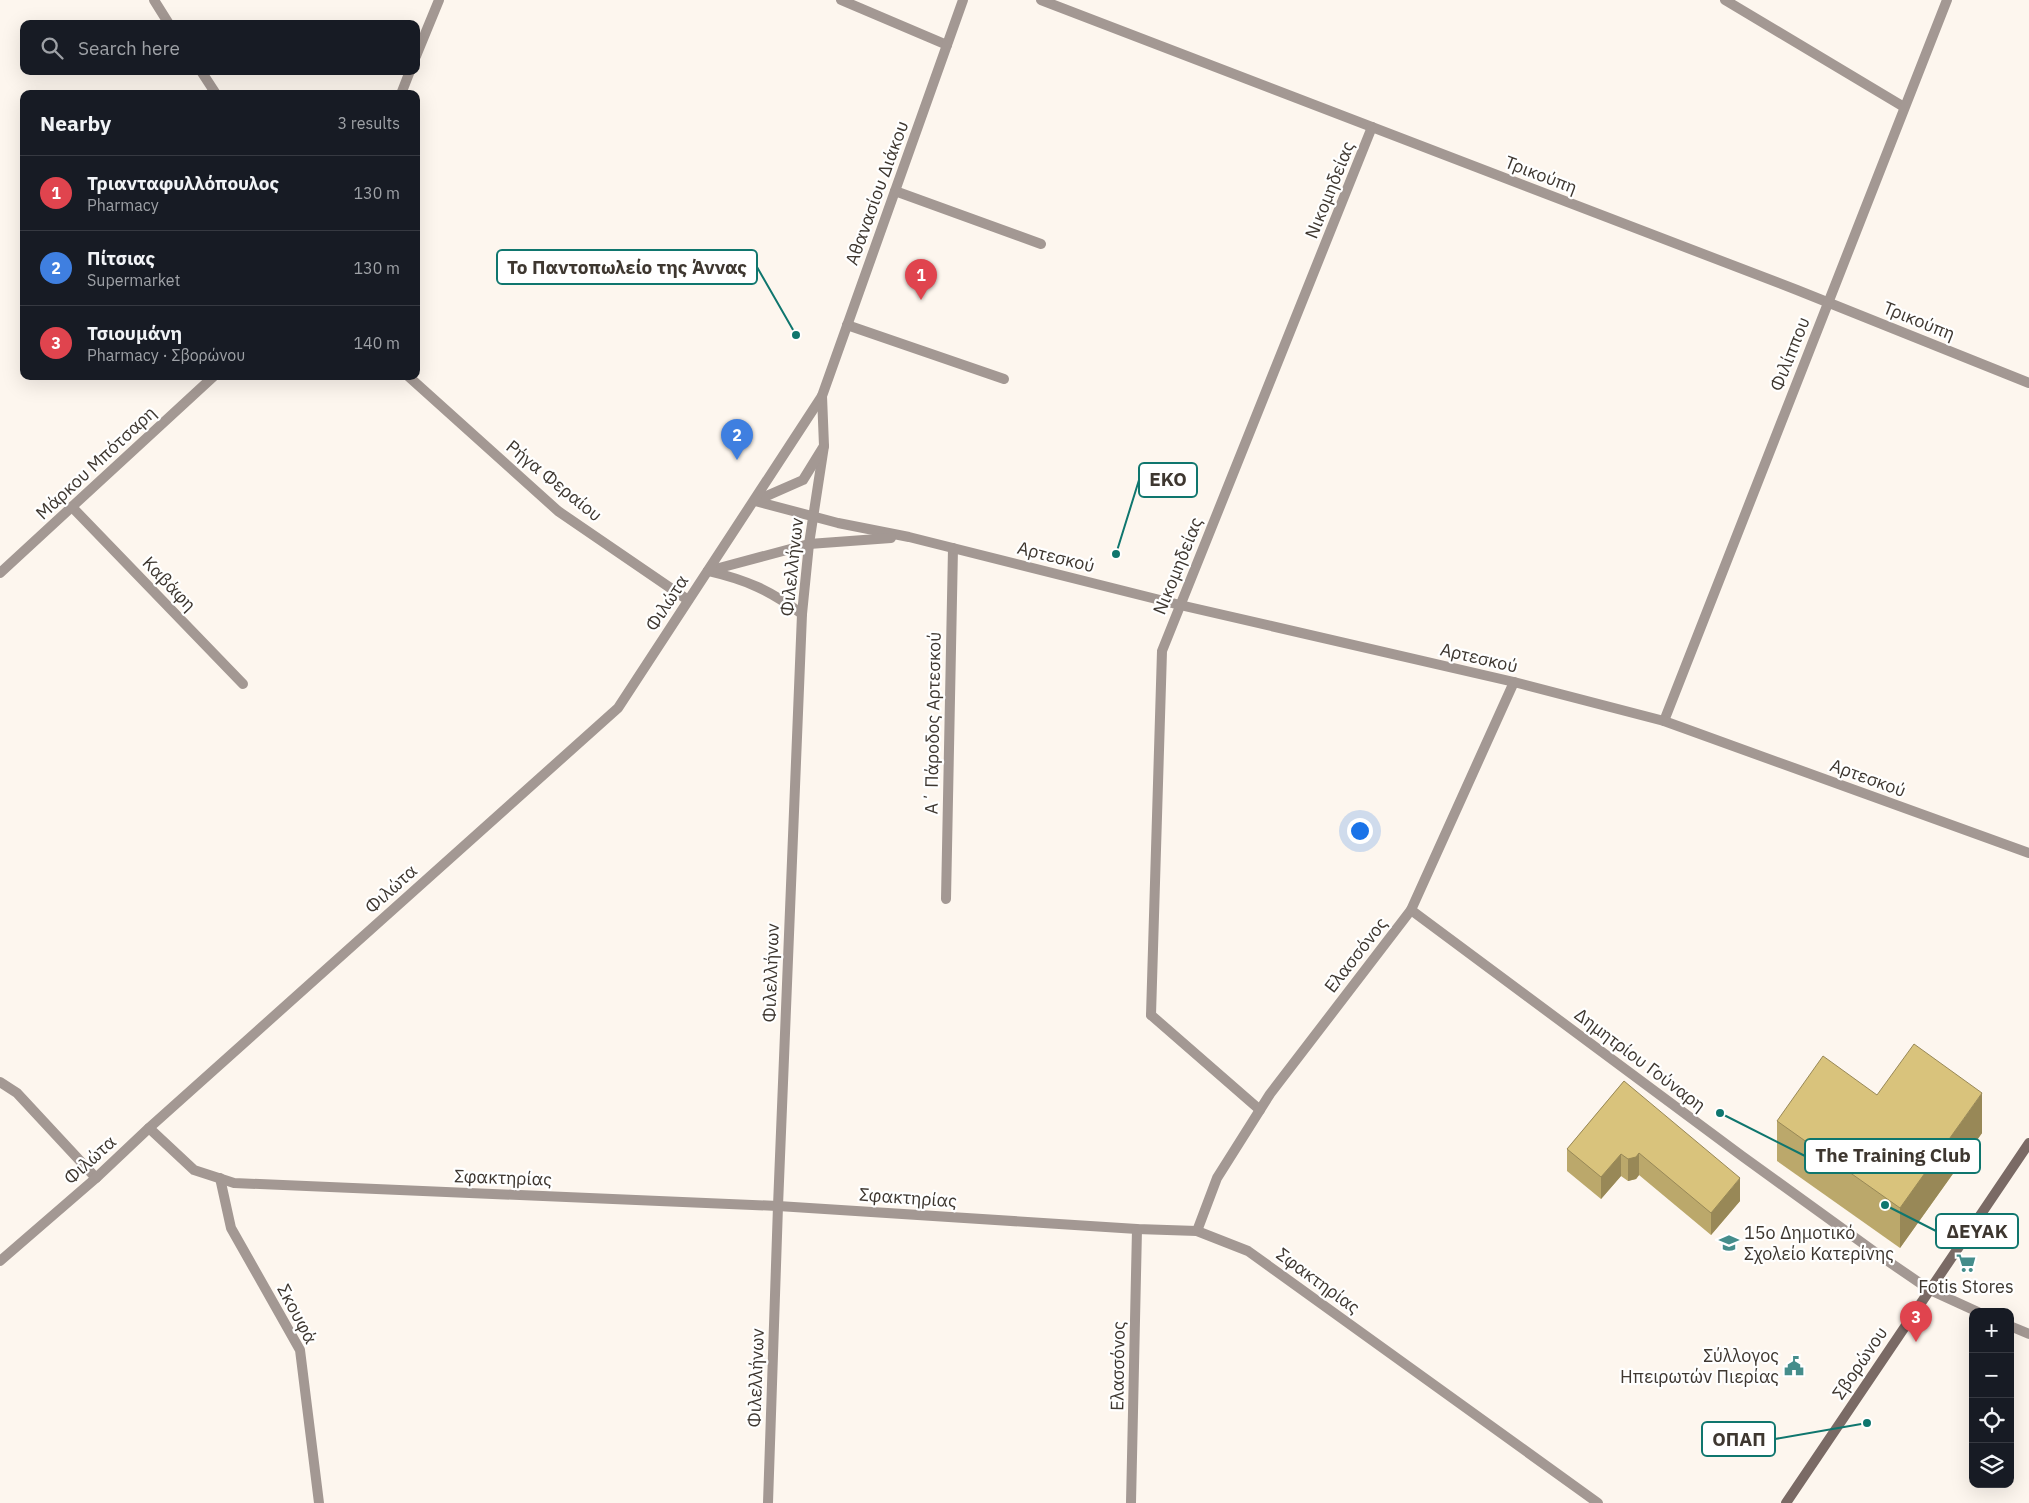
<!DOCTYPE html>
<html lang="en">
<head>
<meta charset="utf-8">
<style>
	:root { --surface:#171b24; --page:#20242c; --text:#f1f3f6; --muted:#9ea1a6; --line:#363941; --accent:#7c3aed }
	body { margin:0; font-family:"IBM Plex Sans",sans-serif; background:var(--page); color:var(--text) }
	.controls { position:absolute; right:15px; bottom:15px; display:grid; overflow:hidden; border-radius:10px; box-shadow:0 5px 20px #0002 }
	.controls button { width:45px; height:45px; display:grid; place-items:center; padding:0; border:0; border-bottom:1px solid var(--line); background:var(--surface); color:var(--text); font:25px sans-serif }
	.you { position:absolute; left:1359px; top:830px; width:18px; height:18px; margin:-12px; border:4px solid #fff; border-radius:50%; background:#1a73e8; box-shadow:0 0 0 8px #1a73e833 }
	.badge { display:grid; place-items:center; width:32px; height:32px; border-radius:50%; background:var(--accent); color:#fff; font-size:16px; font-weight:700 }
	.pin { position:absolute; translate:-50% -41px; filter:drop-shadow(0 1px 2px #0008) }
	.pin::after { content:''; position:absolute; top:26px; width:18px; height:15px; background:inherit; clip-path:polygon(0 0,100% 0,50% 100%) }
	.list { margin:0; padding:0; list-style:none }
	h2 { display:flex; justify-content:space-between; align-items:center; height:65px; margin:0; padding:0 20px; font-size:21px }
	h2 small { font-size:16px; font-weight:400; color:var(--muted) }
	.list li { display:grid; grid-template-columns:32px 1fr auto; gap:15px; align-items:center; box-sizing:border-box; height:75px; padding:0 20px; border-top:1px solid var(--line) }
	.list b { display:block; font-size:19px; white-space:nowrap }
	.list p { margin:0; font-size:16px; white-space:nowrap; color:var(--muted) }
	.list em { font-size:16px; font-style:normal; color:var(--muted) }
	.icon { flex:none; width:28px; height:28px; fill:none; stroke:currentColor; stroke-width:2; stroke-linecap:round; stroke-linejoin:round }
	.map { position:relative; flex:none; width:2029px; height:1503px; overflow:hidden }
	.search { position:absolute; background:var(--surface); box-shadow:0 5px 20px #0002; left:20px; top:20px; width:400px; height:55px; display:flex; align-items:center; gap:12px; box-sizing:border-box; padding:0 18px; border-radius:10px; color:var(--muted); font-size:19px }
	.panel { position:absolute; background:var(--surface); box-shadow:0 5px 20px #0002; left:20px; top:90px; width:400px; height:290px; border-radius:10px }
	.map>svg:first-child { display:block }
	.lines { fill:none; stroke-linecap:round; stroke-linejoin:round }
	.service { stroke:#a39893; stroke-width:10 }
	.pedestrian { stroke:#a39893; stroke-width:10 }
	.minor { stroke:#a39893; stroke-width:10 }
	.tertiary { stroke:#a39893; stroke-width:10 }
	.secondary { stroke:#7a6a65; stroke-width:10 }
	.wall { fill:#bba86b }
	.shaded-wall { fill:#988857 }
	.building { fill:#d9c37c; stroke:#988857 }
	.labels { text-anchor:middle; stroke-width:4.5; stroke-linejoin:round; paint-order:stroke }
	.street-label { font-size:18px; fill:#3e3730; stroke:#fff }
	.poi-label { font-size:18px; fill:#3e3730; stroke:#fff; text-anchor:start }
	.leader { fill:none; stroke:#0f766e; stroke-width:2 }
	.callout-dot { fill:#0f766e; stroke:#fff; stroke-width:2 }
	.callout { fill:#fff; stroke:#0f766e; stroke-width:2 }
	.callout-label { font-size:19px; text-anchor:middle; font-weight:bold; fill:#3e3730 }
</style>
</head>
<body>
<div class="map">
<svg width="2029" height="1503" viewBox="0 0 2029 1503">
	<rect width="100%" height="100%" fill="#fdf6ee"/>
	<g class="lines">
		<path class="service" d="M1151,1015l109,95"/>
		<g class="pedestrian">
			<path d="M1725,0l179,107"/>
			<path d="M220,1178l11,50 69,122 19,153"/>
		</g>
		<g class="minor">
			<path d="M841,0l106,45"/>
			<path d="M1041,0l756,290 232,93"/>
			<path d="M416,56l23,-56"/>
			<path d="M401,94l9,-23"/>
			<path d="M895,191l146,53"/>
			<path d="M847,325l157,54"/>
			<path d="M72,507l171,177"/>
			<path d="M708,571c39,9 61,19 94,43"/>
			<path d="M0,573l214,-197"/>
			<path d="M1664,721l283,-721"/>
			<path d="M946,899l7,-351"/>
			<path d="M1411,910l331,246 137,99 51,35 48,22"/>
			<path d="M1151,1015l11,-364 210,-524"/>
			<path d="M0,1082l17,11 79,85"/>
			<path d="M149,1128l45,42 40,13 544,23 359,23 60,2 51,20 350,252"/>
			<path d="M1197,1231l20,-53 53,-84 141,-184 103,-228"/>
			<path d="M2010,1326l19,8"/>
			<path d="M768,1503l10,-297 24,-592 7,-70 15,-98"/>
			<path d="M1131,1503l6,-274"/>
		</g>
		<g class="tertiary">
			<path d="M154,0l15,24"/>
			<path d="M201,71l15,23"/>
			<path d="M408,376l150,135 130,89"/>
			<path d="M755,501l83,22 71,14 271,68 334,77 150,39 365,132"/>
			<path d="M755,501l48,-21 21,-34 -2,-50"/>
			<path d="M708,571l101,-27 82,-6"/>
			<path d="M0,1261l96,-83 53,-50 469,-420 204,-312 141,-396"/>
		</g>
		<path class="secondary" d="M1786,1503l243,-360"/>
	</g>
	<g class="wall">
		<path d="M1624,1081l116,120 -29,34 -72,-60 -3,4 -8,2 -7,-5 -20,23 -34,-28v-22z"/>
		<path d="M1877,1095l105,38 -82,115 -123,-87v-40z"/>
	</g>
	<g class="shaded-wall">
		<path d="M1982,1093v40l-82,115v-40z"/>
		<path d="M1639,1153v22l-3,4 -8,2v-22z"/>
		<path d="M1621,1154v22l-20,23v-22z"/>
		<path d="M1740,1178v23l-29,34v-22z"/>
	</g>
	<g class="building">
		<path d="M1914,1044l68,49 -82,115 -123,-87 46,-65 54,39z"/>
		<path d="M1624,1081l116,97 -29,35 -72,-60 -3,4 -8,2 -7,-5 -20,23 -34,-28z"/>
	</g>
	<defs>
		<symbol id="school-bare" viewBox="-9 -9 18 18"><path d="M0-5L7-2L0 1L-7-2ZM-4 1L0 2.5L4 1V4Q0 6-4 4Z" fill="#458d8b" stroke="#fff" stroke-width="2.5" paint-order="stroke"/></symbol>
		<symbol id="supermarket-bare" viewBox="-9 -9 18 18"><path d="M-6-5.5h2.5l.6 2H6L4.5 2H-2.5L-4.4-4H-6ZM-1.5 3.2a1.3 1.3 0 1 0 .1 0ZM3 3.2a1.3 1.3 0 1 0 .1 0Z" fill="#458d8b" stroke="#fff" stroke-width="2.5" paint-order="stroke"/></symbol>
		<symbol id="civic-bare" viewBox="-9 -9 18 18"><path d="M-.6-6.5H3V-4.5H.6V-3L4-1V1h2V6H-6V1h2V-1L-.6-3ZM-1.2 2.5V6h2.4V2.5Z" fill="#458d8b" stroke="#fff" stroke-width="2.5" paint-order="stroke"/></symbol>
	</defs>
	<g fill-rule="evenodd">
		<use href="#school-bare" x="1715" y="1229" width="28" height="28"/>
		<use href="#supermarket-bare" x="1952" y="1249" width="28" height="28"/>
		<use href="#civic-bare" x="1780" y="1352" width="28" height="28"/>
	</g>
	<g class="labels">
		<g class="street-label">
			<text transform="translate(1541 175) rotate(21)" y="6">Τρικούπη</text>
			<text transform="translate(1330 190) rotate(-68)" y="6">Νικομηδείας</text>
			<text transform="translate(877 193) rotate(-70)" y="6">Αθανασίου Διάκου</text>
			<text transform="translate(1919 321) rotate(22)" y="6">Τρικούπη</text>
			<text transform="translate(1790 354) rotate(-68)" y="6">Φιλίππου</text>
			<text transform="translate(96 463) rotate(-43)" y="6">Μάρκου Μπότσαρη</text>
			<text transform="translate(554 481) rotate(39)" y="6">Ρήγα Φεραίου</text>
			<text transform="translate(1056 557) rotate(14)" y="6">Αρτεσκού</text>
			<text transform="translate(1178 566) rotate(-68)" y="6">Νικομηδείας</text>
			<text transform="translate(792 567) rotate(-84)" y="6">Φιλελλήνων</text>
			<text transform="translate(169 584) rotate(46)" y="6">Καβάφη</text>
			<text transform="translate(667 603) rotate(-57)" y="6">Φιλώτα</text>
			<text transform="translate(1479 658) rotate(13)" y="6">Αρτεσκού</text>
			<text transform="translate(933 723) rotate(-89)" y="6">Α΄ Πάροδος Αρτεσκού</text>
			<text transform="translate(1868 778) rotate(20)" y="6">Αρτεσκού</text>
			<text transform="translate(391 889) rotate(-42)" y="6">Φιλώτα</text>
			<text transform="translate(1356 955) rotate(-52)" y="6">Ελασσόνος</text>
			<text transform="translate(771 973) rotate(-88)" y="6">Φιλελλήνων</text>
			<text transform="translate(1640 1060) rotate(37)" y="6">Δημητρίου Γούναρη</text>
			<text transform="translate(90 1160) rotate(-42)" y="6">Φιλώτα</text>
			<text transform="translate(503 1178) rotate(2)" y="6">Σφακτηρίας</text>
			<text transform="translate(908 1198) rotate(4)" y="6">Σφακτηρίας</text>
			<text transform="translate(1318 1281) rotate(36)" y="6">Σφακτηρίας</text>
			<text transform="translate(297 1314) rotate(62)" y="6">Σκουφά</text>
			<text transform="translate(1860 1363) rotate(-56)" y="6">Σβορώνου</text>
			<text transform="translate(1118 1366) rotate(-89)" y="6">Ελασσόνος</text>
			<text transform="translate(756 1378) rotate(-88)" y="6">Φιλελλήνων</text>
		</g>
		<g class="poi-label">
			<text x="1744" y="1239">15ο Δημοτικό<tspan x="1744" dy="21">Σχολείο Κατερίνης</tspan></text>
			<text x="1966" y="1293" text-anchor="middle">Fotis Stores</text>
			<text x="1779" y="1362" text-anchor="end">Σύλλογος<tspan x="1779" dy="21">Ηπειρωτών Πιερίας</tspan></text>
		</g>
	</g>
	<path class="leader" d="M796 335L757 267M1116 554L1139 480M1720 1113L1805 1156M1885 1205L1936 1231M1867 1423L1775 1439"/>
	<g class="callout-dot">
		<circle cx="796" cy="335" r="5"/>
		<circle cx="1116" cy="554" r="5"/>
		<circle cx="1720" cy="1113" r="5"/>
		<circle cx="1885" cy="1205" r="5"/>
		<circle cx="1867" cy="1423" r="5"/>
	</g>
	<g class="callout">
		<rect x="497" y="250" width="260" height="34" rx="5"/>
		<rect x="1139" y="463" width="58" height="34" rx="5"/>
		<rect x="1805" y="1139" width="175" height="34" rx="5"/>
		<rect x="1936" y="1214" width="82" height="34" rx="5"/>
		<rect x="1702" y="1422" width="73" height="34" rx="5"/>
	</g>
	<g class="callout-label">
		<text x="627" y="274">Το Παντοπωλείο της Άννας</text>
		<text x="1168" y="486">ΕΚΟ</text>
		<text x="1893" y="1162">The Training Club</text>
		<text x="1977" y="1238">ΔΕΥΑΚ</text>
		<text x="1739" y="1446">ΟΠΑΠ</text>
	</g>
</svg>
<div class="controls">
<button>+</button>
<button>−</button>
<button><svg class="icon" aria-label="locate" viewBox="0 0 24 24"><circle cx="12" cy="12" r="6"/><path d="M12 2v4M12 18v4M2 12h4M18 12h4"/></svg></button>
<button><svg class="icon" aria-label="layers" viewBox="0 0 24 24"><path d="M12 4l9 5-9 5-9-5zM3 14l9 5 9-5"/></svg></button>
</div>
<div class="you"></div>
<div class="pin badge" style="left:921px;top:300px;background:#e0444e">1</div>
<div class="pin badge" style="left:737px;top:460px;background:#3f7fe0">2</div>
<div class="pin badge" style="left:1916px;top:1342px;background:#e0444e">3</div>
<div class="search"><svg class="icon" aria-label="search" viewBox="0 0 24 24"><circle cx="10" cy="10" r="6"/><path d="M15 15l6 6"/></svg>Search here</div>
<section class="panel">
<h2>Nearby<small>3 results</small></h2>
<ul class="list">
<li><span class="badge" style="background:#e0444e">1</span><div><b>Τριανταφυλλόπουλος</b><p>Pharmacy</p></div><em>130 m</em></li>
<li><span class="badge" style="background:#3f7fe0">2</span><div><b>Πίτσιας</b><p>Supermarket</p></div><em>130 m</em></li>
<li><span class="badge" style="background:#e0444e">3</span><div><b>Τσιουμάνη</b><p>Pharmacy · Σβορώνου</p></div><em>140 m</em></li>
</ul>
</section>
</div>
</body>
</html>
